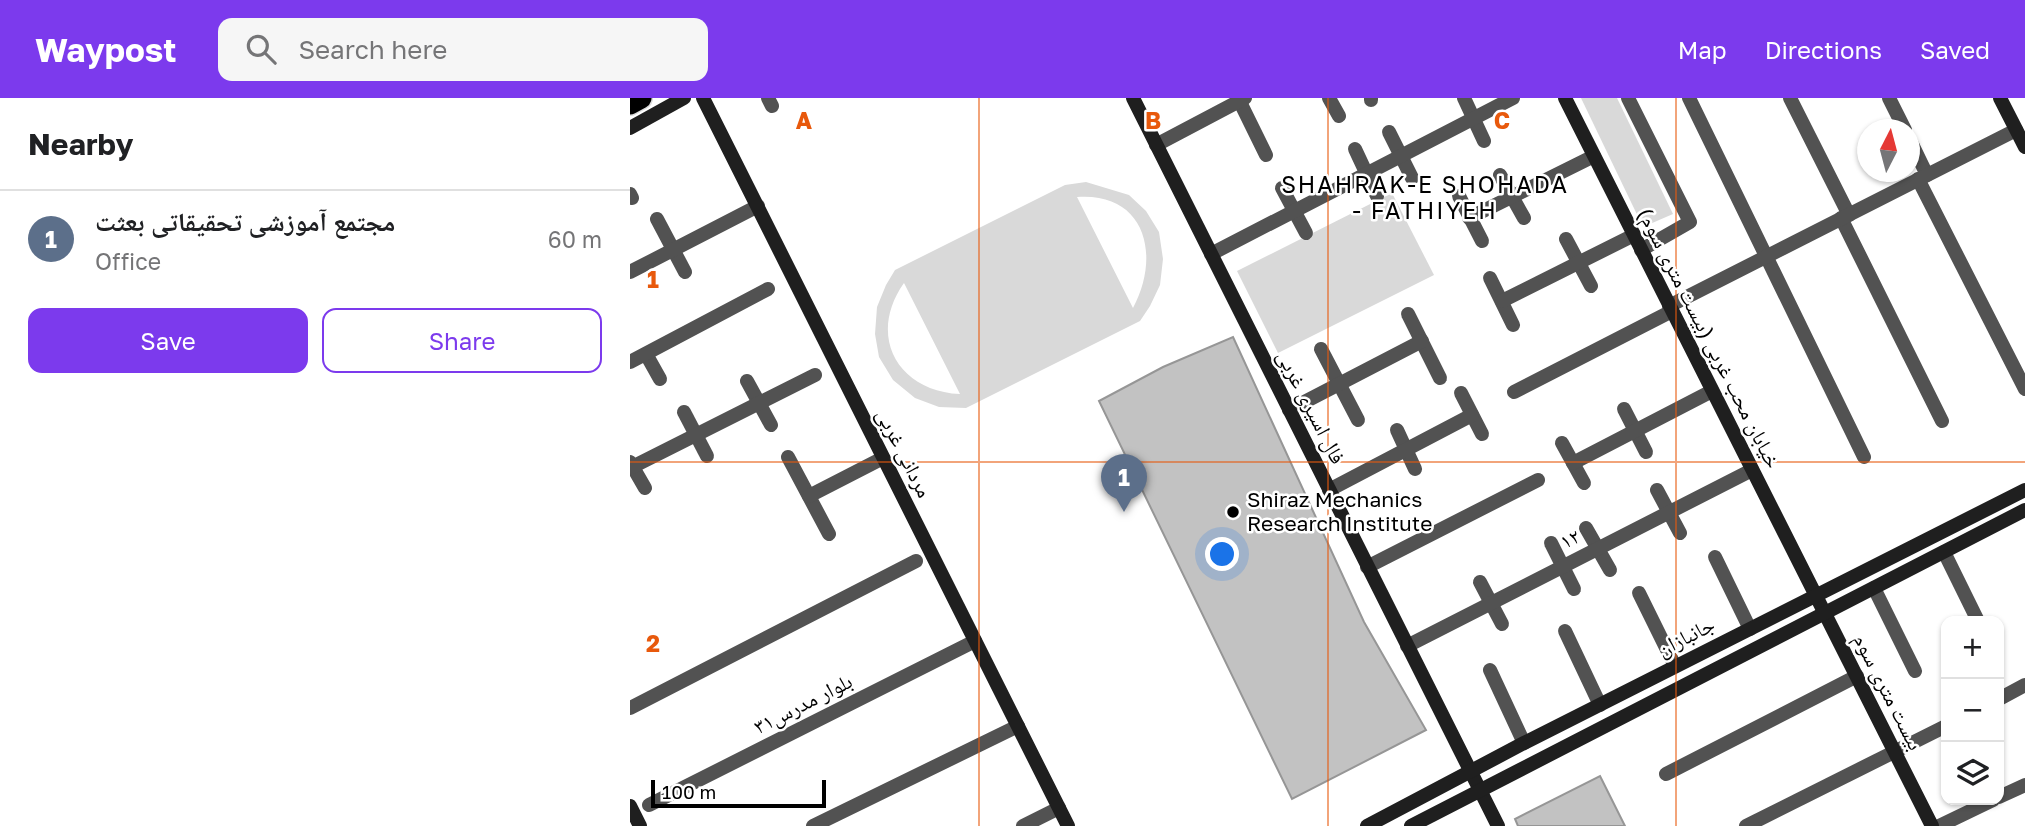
<!DOCTYPE html>
<html lang="en">
<head>
<meta charset="utf-8">
<style>
	:root { --surface:#fff; --page:#f6f6f6; --text:#202124; --muted:#757577; --line:#e0e0e0; --accent:#7c3aed }
	body { margin:0; font-family:"Golos Text","Noto Naskh Arabic",sans-serif; background:var(--page); color:var(--text) }
	.controls { position:absolute; right:21px; bottom:21px; display:grid; overflow:hidden; border-radius:14px; box-shadow:0 2px 5px #0004 }
	.controls button { width:63px; height:63px; display:grid; place-items:center; padding:0; border:0; border-bottom:2px solid var(--line); background:var(--surface); color:var(--text); font:35px sans-serif }
	.compass { position:absolute; left:1227px; top:21px; width:63px; height:63px; border-radius:50%; background:var(--surface); box-shadow:0 2px 5px #0004; rotate:6deg }
	.scale { position:absolute; left:21px; bottom:18px; width:175px; box-sizing:border-box; padding-left:7px; border:4px solid #000; border-top:0; font-size:19px; line-height:24px; white-space:nowrap; color:#000; -webkit-text-stroke:5px #fff; paint-order:stroke }
	.you { position:absolute; left:593px; top:457px; width:24px; height:24px; margin:-18px; border:5px solid #fff; border-radius:50%; background:#1a73e8; box-shadow:0 0 0 10px #1a73e833 }
	.badge { display:grid; place-items:center; width:46px; height:46px; border-radius:50%; background:var(--accent); color:#fff; font-size:23px; font-weight:700 }
	.pin { position:absolute; translate:-50% -58px; filter:drop-shadow(0 2px 4px #0008) }
	.pin::after { content:''; position:absolute; top:37px; width:24px; height:21px; background:inherit; clip-path:polygon(0 0,100% 0,50% 100%) }
	.list { margin:0; padding:0; list-style:none }
	h2 { display:flex; justify-content:space-between; align-items:center; height:91px; margin:0; padding:0 28px; font-size:30px }
	h2 small { font-size:23px; font-weight:400; color:var(--muted) }
	.list li { display:grid; grid-template-columns:46px 1fr auto; gap:21px; align-items:center; box-sizing:border-box; height:98px; padding:0 28px; border-top:2px solid var(--line) }
	.list b { display:block; font-size:26px; white-space:nowrap }
	.list p { margin:0; font-size:23px; white-space:nowrap; color:var(--muted) }
	.list em { font-size:23px; font-style:normal; color:var(--muted) }
	.actions { display:flex; gap:14px; padding:21px 28px }
	.actions a { flex:1; padding:16px 0; border:2px solid var(--accent); border-radius:14px; text-align:center; font-size:24px; color:var(--accent) }
	.actions .main { background:var(--accent); color:#fff }
	.icon { flex:none; width:38px; height:38px; fill:none; stroke:currentColor; stroke-width:2; stroke-linecap:round; stroke-linejoin:round }
	.map { position:relative; flex:none; width:1395px; height:728px; overflow:hidden }
	header { display:flex; align-items:center; gap:42px; box-sizing:border-box; height:98px; padding:0 35px; background:var(--accent); color:#fff }
	header strong { font-size:33px }
	nav { display:flex; gap:38px; margin-inline-start:auto; font-size:24px }
	.search { width:490px; height:63px; background:var(--page); display:flex; align-items:center; gap:18px; box-sizing:border-box; padding:0 24px; border-radius:14px; color:var(--muted); font-size:26px }
	main { display:flex }
	aside { flex:1; background:var(--surface) }
	.map>svg:first-child { display:block }
	.park { fill:#d9d9d9; fill-rule:evenodd }
	.building { fill:#c2c2c2; stroke:#969696; stroke-width:2 }
	.lines { fill:none; stroke-linecap:round; stroke-linejoin:round }
	.highway-casing { stroke:#dbdbdb; stroke-width:24 }
	.street { stroke:#525252; stroke-width:14 }
	.secondary { stroke:#1f1f1f; stroke-width:14 }
	.highway { stroke:#000; stroke-width:21 }
	.grid { fill:none; stroke:#e8590c; stroke-width:2; stroke-opacity:0.55 }
	.poi-dot { fill:#000; stroke:#fff; stroke-width:2.5 }
	.labels { text-anchor:middle; stroke-width:5; stroke-linejoin:round; paint-order:stroke }
	.street-label { font-size:21px; fill:#000; stroke:#fff }
	.poi-label { font-size:21px; fill:#000; stroke:#fff; text-anchor:start }
	.neighbourhood-label { font-size:23px; letter-spacing:2px; fill:#000; stroke:#fff }
	.grid-label { font-size:23px; text-anchor:middle; font-weight:bold; fill:#e8590c; stroke:#fff; stroke-width:5; stroke-linejoin:round; paint-order:stroke }
</style>
</head>
<body>
<header>
<strong>Waypost</strong>
<div class="search"><svg class="icon" aria-label="search" viewBox="0 0 24 24"><circle cx="10" cy="10" r="6"/><path d="M15 15l6 6"/></svg>Search here</div>
<nav><a>Map</a><a>Directions</a><a>Saved</a></nav>
</header>
<main>
<aside>
<h2>Nearby<small></small></h2>
<ul class="list">
<li><span class="badge" style="background:#5c6f8a">1</span><div><b>مجتمع آموزشی تحقیقاتی بعثت</b><p>Office</p></div><em>60 m</em></li>
</ul>
<div class="actions"><a class="main">Save</a><a>Share</a></div>
</aside>
<div class="map">
<svg width="1395" height="728" viewBox="0 0 1395 728">
	<rect width="100%" height="100%" fill="#fff"/>
	<g class="park">
		<path d="M951,0h36l56,116 -30,13z"/>
		<path d="M456,84l43,13 17,16 13,21 4,27 -3,26 -10,21 -10,15 -174,87 -27,-1 -24,-9 -22,-18 -14,-23 -4,-23 2,-27 9,-22 9,-15 170,-85zM447,99c69,-5 84,59 56,111zM274,185l56,111c-63,-3 -93,-59 -56,-111z"/>
		<path d="M762,95l42,82 -156,78 -41,-82z"/>
	</g>
	<g class="building">
		<path d="M603,239l131,285 62,108 -134,69 -193,-398 64,-34z"/>
		<path d="M970,678l25,50h-107l-3,-7z"/>
	</g>
	<g class="lines">
		<defs>
			<path id="highway" d="M0,6l11,-6"/>
		</defs>
		<use href="#highway" class="highway-casing"/>
		<g class="street">
			<path d="M138,0l4,8"/>
			<path d="M608,0l28,57"/>
			<path d="M699,0l10,18"/>
			<path d="M741,0v2"/>
			<path d="M834,0l20,43"/>
			<path d="M998,0l62,124 -49,28"/>
			<path d="M1059,0l175,359"/>
			<path d="M1160,0l59,117"/>
			<path d="M1259,0l16,32"/>
			<path d="M759,34l23,46"/>
			<path d="M1280,42l17,35"/>
			<path d="M526,47l89,-47"/>
			<path d="M725,51l22,47"/>
			<path d="M870,77l24,43"/>
			<path d="M1288,81l107,210"/>
			<path d="M652,90l24,45"/>
			<path d="M0,96l2,4"/>
			<path d="M829,98l23,45"/>
			<path d="M839,120l125,-62"/>
			<path d="M1211,120l101,203"/>
			<path d="M27,121l28,53"/>
			<path d="M936,141l25,47"/>
			<path d="M581,156l302,-156"/>
			<path d="M0,174l128,-66"/>
			<path d="M860,180l23,47"/>
			<path d="M872,203l132,-66"/>
			<path d="M1039,208l347,-176"/>
			<path d="M778,216l32,64"/>
			<path d="M691,251l37,71"/>
			<path d="M16,256l14,25"/>
			<path d="M0,264l138,-73"/>
			<path d="M117,283l24,44"/>
			<path d="M884,294l158,-81"/>
			<path d="M831,295l21,41"/>
			<path d="M994,311l22,43"/>
			<path d="M659,312l133,-69"/>
			<path d="M54,314l23,44"/>
			<path d="M767,332l18,39"/>
			<path d="M932,345l22,40"/>
			<path d="M158,359l41,77"/>
			<path d="M0,364l15,26"/>
			<path d="M943,365l139,-72"/>
			<path d="M0,370l185,-93"/>
			<path d="M699,392l143,-75"/>
			<path d="M1027,392l23,43"/>
			<path d="M179,398l74,-38"/>
			<path d="M956,430l24,42"/>
			<path d="M921,445l23,46"/>
			<path d="M1314,454l34,69"/>
			<path d="M1085,459l35,72"/>
			<path d="M737,469l171,-87"/>
			<path d="M850,484l22,42"/>
			<path d="M1244,490l41,83"/>
			<path d="M1009,495l36,73"/>
			<path d="M935,533l35,74"/>
			<path d="M777,548l345,-176"/>
			<path d="M860,572l34,73"/>
			<path d="M1369,601l26,-14"/>
			<path d="M0,610l286,-147"/>
			<path d="M1036,676l191,-98"/>
			<path d="M1369,699l26,-12"/>
			<path d="M19,707l326,-164"/>
			<path d="M183,728l205,-100"/>
			<path d="M393,728l36,-18"/>
			<path d="M1116,728l200,-100"/>
			<path d="M1309,728l54,-26"/>
		</g>
		<g class="secondary">
			<path d="M73,0l365,728"/>
			<path d="M503,0l365,728"/>
			<path d="M935,0l367,728"/>
			<path d="M1370,0l25,49"/>
			<path d="M0,30l54,-30"/>
			<path d="M0,708l10,20"/>
			<path d="M737,728l157,-83 501,-253"/>
			<path d="M781,728l614,-316"/>
		</g>
		<use href="#highway" class="highway"/>
	</g>
	<path class="grid" d="M349,0v728M698,0v728M1046,0v728M0,364h1395"/>
	<circle class="poi-dot" cx="603" cy="414" r="7"/>
	<g class="labels">
		<g class="street-label">
			<text transform="translate(1079 240) rotate(63)" y="7">خیابان محب غربی (بیست متری سوم)</text>
			<text transform="translate(681 309) rotate(63)" y="7">فال اسیری غربی</text>
			<text transform="translate(274 355) rotate(63)" y="7">مردانی غربی</text>
			<text transform="translate(940 441) rotate(-27)" y="7">۱۲</text>
			<text transform="translate(1056 539) rotate(-27)" y="7">جانبازان</text>
			<text transform="translate(1258 594) rotate(63)" y="7">بیست متری سوم</text>
			<text transform="translate(173 606) rotate(-27)" y="7">بلوار مدرس۳۱</text>
		</g>
		<g class="poi-label">
			<text x="617" y="409">Shiraz Mechanics<tspan x="617" dy="24">Research Institute</tspan></text>
		</g>
		<g class="neighbourhood-label">
			<text x="795" y="95">SHAHRAK-E SHOHADA<tspan x="795" dy="26">- FATHIYEH</tspan></text>
		</g>
	</g>
	<g class="grid-label">
		<text x="174" y="31">A</text>
		<text x="523" y="31">B</text>
		<text x="872" y="31">C</text>
		<text x="23" y="190">1</text>
		<text x="23" y="554">2</text>
	</g>
</svg>
<div class="controls">
<button>+</button>
<button>−</button>
<button><svg class="icon" aria-label="layers" viewBox="0 0 24 24"><path d="M12 4l9 5-9 5-9-5zM3 14l9 5 9-5"/></svg></button>
</div>
<svg class="compass" viewBox="-18 -18 36 36"><path d="M0-13l5 13h-10z" fill="#e53935"/><path d="M0 13l5-13h-10z" fill="#757577"/></svg>
<div class="scale">100 m</div>
<div class="you"></div>
<div class="pin badge" style="left:494px;top:414px;background:#5c6f8a">1</div>
</div>
</main>
</body>
</html>
